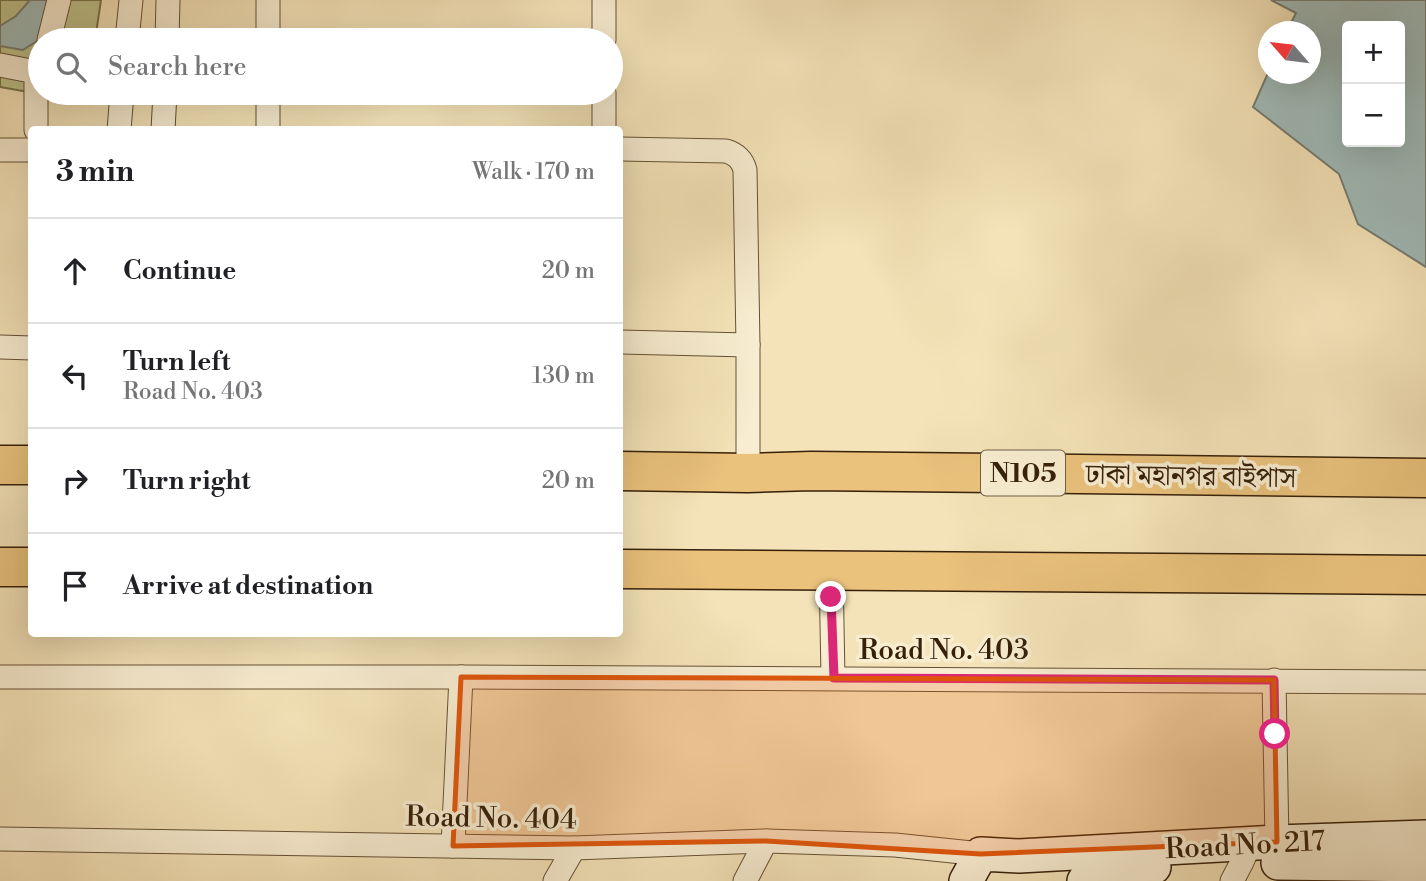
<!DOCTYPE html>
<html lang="en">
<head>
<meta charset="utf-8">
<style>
	:root { --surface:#fff; --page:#f2f2f2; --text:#202124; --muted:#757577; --line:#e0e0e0 }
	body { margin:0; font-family:"Libre Bodoni","Noto Serif Bengali",serif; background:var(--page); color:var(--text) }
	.controls { position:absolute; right:21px; top:21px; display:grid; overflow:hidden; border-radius:7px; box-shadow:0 7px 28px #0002 }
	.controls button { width:63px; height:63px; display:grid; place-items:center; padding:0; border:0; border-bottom:2px solid var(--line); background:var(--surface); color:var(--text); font:35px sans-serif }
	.compass { position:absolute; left:1258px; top:21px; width:63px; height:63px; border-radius:50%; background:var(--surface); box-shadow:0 7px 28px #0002; rotate:298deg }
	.stop { position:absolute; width:21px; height:21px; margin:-16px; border:5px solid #db2777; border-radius:50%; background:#fff }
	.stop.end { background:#db2777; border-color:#fff; box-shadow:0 2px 7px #0008 }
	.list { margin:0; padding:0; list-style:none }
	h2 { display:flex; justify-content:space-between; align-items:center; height:91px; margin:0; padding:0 28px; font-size:30px }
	h2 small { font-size:23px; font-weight:400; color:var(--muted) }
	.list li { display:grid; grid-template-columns:46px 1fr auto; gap:21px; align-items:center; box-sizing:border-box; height:105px; padding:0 28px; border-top:2px solid var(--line) }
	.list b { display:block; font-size:26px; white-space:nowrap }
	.list p { margin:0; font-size:23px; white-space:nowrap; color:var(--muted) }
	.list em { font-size:23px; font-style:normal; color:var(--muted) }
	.icon { flex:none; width:38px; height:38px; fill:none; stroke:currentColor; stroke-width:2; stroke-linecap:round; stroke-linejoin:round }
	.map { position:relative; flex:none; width:1426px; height:881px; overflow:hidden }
	.search { position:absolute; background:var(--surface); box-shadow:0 7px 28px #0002; left:28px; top:28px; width:595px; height:77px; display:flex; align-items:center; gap:18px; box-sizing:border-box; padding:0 24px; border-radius:38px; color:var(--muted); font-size:26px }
	.panel { position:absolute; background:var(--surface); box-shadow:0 7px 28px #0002; left:28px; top:126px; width:595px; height:511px; border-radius:7px }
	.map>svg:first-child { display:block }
	.green { fill:#bfc38d; stroke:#7a724c; stroke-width:2 }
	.water { fill:#a0bbb9; stroke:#767d73; stroke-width:2; fill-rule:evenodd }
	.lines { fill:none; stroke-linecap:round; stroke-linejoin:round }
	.street-casing { stroke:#665136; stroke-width:25 }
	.secondary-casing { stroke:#36200a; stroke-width:36 }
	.highway-casing { stroke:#36200a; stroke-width:41 }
	.street { stroke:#f8edd1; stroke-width:23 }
	.secondary { stroke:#f8edd1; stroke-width:33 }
	.highway { stroke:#eac27c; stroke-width:38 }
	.route { stroke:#db2777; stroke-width:9 }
	.marked { fill:#df560c; fill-opacity:0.2; stroke:#df560c; stroke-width:5; stroke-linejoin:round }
	.labels { text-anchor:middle; stroke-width:7; stroke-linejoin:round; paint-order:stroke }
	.shield { fill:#f8edd1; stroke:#705e46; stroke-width:2 }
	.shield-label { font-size:26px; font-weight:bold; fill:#36200a }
	.street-label { font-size:28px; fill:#36200a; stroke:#f8edd1 }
</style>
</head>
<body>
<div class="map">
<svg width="1426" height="881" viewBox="0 0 1426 881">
	<rect width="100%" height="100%" fill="#f4e3b8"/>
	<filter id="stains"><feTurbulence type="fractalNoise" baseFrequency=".00286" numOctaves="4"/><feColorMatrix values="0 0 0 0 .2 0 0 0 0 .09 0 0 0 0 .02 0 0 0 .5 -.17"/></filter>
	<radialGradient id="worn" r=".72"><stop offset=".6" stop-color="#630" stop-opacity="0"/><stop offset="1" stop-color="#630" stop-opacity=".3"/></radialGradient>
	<path class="green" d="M0,0h101l-6,40h-55v53h47l-2,9 -85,-15z"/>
	<g class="water">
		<path d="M30,0h24l-6,34 -25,16 -23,-4v-20l16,-10z"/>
		<path d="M1271,0h155v267l-68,-43 -19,-50 -86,-67 15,-34 42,1v-42l-23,-1 9,-18zM1347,26h53v116h-53z"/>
	</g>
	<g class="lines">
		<defs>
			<g id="street">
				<path d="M49,40l10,-40"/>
				<path d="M127,40l4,-40"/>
				<path d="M167,40l1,-40"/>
				<path d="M268,40v-40"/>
				<path d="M604,40v-40"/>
				<path d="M0,65l36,7v58"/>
				<path d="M119,130l3,-37"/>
				<path d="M163,130l2,-37"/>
				<path d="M268,130v-37"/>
				<path d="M604,130v-37"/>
				<path d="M620,149l106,2c10,3 16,8 19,19l3,175v128"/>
				<path d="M0,150h32"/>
				<path d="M620,342l128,3"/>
				<path d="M0,347l32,1"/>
				<path d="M831,570l2,108"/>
				<path d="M0,677h461l965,5"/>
				<path d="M1274,680l3,162"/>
				<path d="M0,839l574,9 192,-7 129,4 86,9"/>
				<path d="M453,846l8,-169"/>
				<path d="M555,881l19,-33"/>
				<path d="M745,881l21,-40"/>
				<path d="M1232,881l10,-19 8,-19"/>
			</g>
			<g id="secondary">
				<path d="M1278,863l148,2"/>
				<path d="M966,881l15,-27 38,2 258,-14 149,-5"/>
				<path d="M1084,881l53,-14h17"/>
			</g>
			<g id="highway">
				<path d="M0,465h32"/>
				<path d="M620,471l128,2 63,-2 615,7"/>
				<path d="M0,567h32"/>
				<path d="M620,569l806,6"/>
			</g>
		</defs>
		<use href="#street" class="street-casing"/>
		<use href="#secondary" class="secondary-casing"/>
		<use href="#highway" class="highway-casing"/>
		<use href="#street" class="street"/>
		<use href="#secondary" class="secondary"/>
		<use href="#highway" class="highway"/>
	</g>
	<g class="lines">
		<path class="route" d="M831,597l3,81 440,2 1,54"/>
	</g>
	<path class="marked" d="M461,677l813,3 3,162 -296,12 -215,-13 -313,5z"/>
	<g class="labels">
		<rect class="shield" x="981" y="450.5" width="84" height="45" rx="5"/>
		<g class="shield-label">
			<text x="1023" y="482">N105</text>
		</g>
		<g class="street-label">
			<text transform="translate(1191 475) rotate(1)" y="10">ঢাকা মহানগর বাইপাস</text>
			<text x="944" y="659">Road No. 403</text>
			<text transform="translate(491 817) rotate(1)" y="10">Road No. 404</text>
			<text transform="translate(1245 844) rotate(-3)" y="10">Road No. 217</text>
		</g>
	</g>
	<rect width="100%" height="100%" filter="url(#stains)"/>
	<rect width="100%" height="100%" fill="url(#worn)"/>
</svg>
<div class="controls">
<button>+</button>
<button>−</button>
</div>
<svg class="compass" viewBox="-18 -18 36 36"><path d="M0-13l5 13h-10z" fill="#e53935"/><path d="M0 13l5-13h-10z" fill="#757577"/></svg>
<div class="stop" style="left:1275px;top:734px"></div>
<div class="stop end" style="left:831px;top:597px"></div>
<div class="search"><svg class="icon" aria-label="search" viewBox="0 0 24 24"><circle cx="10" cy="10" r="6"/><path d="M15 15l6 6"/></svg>Search here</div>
<section class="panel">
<h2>3 min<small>Walk · 170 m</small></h2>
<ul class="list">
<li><svg class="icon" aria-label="ahead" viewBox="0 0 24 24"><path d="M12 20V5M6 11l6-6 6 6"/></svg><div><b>Continue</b></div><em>20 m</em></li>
<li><svg class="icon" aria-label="left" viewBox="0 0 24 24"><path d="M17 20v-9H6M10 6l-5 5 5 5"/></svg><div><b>Turn left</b><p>Road No. 403</p></div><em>130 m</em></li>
<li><svg class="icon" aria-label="right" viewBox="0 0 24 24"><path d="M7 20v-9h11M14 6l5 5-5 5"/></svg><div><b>Turn right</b></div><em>20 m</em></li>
<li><svg class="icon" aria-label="arrive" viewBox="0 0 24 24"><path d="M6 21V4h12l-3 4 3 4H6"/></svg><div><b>Arrive at destination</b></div></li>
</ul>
</section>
</div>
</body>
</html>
